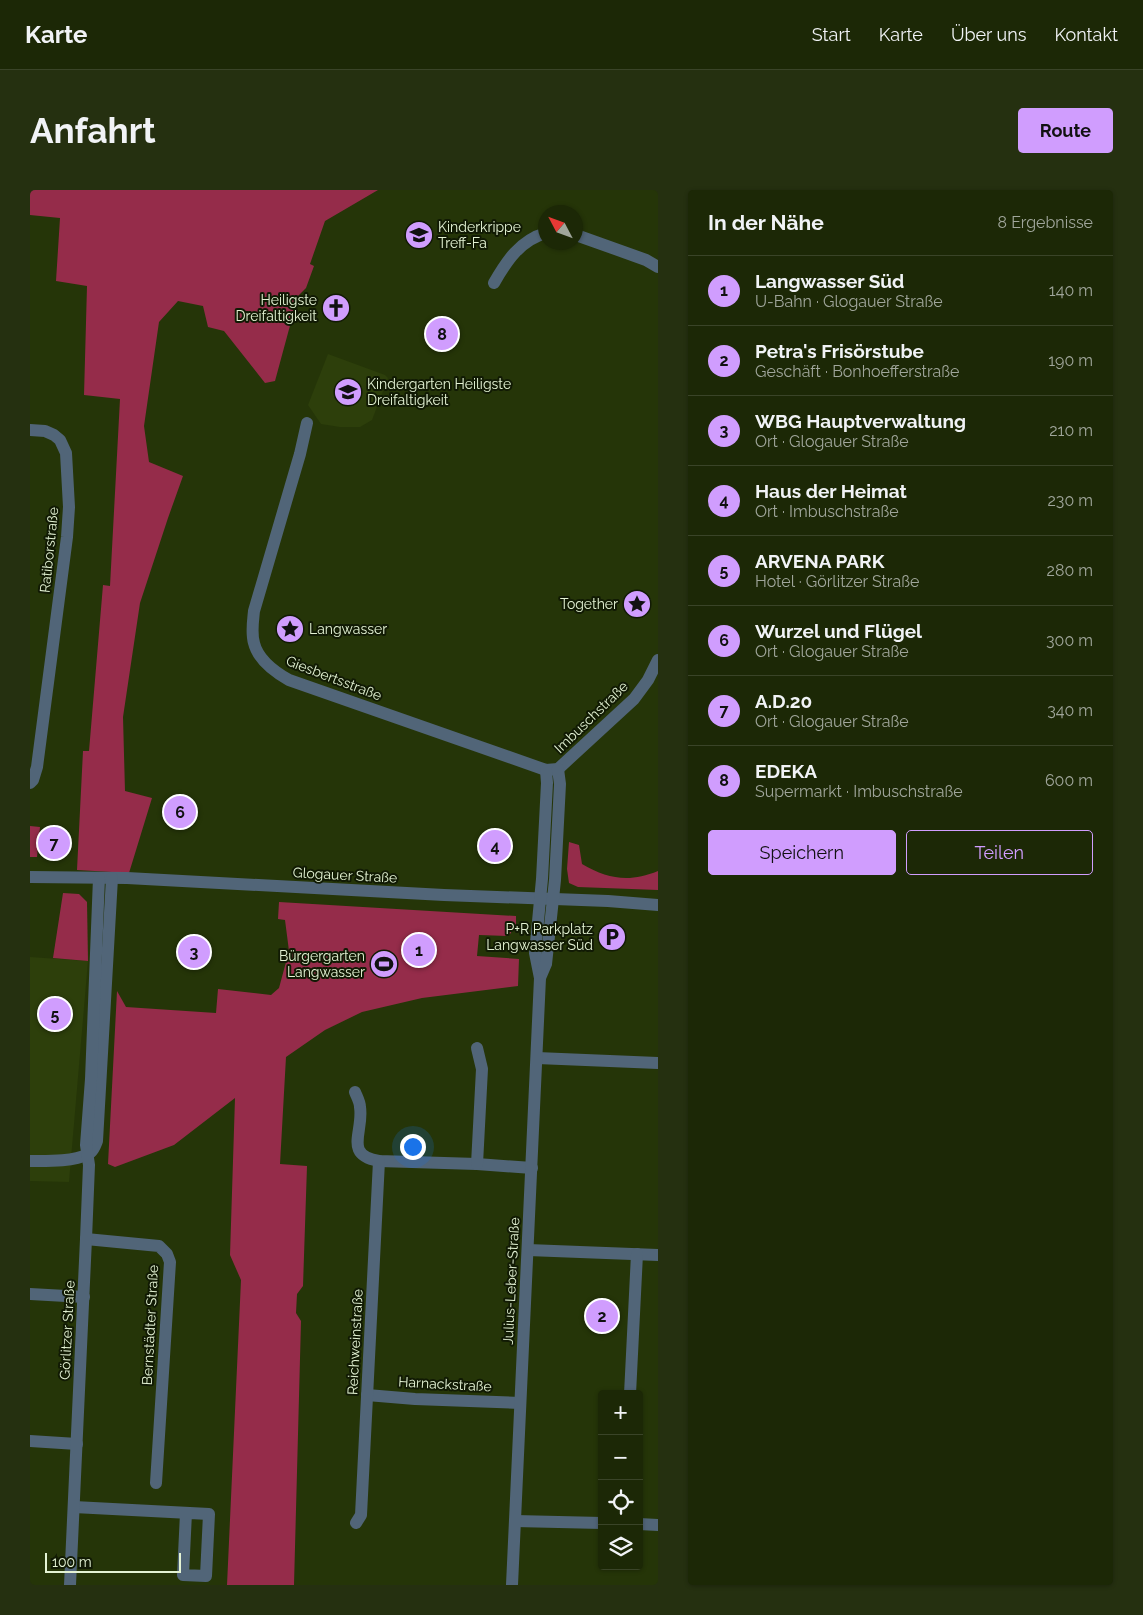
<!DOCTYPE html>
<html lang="de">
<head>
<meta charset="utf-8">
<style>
	:root { --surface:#1c2806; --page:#253010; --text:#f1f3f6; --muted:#a0a69b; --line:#3a4428; --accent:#d09dfe }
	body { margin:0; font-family:Raleway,sans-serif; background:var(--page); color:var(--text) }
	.controls { position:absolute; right:15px; bottom:15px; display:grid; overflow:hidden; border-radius:5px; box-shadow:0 1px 4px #0004 }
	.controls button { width:45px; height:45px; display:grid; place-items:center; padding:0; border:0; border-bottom:1px solid var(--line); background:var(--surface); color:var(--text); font:25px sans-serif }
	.compass { position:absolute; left:508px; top:15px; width:45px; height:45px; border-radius:50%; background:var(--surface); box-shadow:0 1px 4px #0004; rotate:311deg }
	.scale { position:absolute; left:15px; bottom:12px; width:136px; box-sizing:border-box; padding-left:5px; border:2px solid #e4f3d4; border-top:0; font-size:14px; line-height:18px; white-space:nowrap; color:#e4f3d4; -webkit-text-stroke:4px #111a04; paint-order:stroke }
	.you { position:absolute; left:382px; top:956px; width:18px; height:18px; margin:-12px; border:4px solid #fff; border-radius:50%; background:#1a73e8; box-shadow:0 0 0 8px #1a73e833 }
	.badge { display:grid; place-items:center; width:32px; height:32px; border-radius:50%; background:var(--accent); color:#111; font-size:16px; font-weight:700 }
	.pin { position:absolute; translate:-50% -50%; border:2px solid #fff; box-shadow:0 1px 5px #0006 }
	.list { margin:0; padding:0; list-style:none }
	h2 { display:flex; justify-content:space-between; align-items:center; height:65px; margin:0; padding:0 20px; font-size:21px }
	h2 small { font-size:16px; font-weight:400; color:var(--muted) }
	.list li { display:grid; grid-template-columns:32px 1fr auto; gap:15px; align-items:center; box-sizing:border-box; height:70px; padding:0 20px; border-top:1px solid var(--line) }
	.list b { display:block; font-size:19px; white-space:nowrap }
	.list p { margin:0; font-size:16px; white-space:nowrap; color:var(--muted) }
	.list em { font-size:16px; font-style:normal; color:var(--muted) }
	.actions { display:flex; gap:10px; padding:15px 20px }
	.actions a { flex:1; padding:11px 0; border:1px solid var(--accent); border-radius:5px; text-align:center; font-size:18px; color:var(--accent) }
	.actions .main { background:var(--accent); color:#111 }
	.icon { flex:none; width:28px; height:28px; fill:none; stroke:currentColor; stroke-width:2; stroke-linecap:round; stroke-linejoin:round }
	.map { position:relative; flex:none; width:628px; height:1395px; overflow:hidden; border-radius:5px }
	header { display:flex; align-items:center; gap:30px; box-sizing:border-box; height:70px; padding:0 25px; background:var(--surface); border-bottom:1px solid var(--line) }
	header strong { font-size:24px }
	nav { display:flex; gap:28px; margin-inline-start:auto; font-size:18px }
	.intro { display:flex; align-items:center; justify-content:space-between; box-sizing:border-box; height:120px; padding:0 30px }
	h1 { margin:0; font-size:35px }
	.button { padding:12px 22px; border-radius:5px; background:var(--accent); color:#111; font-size:18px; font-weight:700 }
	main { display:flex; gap:30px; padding:0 30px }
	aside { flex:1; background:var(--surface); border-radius:5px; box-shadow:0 1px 4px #0004 }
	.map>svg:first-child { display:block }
	.built { fill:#2d3f0b }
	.green { fill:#952c4a }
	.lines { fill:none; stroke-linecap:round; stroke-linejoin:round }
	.minor { stroke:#516578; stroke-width:12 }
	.labels { text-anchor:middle; stroke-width:4; stroke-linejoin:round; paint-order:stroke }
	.poi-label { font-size:14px; fill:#e4f3d4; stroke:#111a04; text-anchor:end }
	.street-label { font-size:14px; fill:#e4f3d4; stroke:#111a04 }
</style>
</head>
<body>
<header>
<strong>Karte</strong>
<nav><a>Start</a><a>Karte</a><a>Über uns</a><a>Kontakt</a></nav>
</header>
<div class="intro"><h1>Anfahrt</h1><a class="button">Route</a></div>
<main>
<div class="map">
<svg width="628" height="1395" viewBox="0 0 628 1395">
	<rect width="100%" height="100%" fill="#253508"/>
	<g class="built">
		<path d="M298,164l57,21 3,3 -16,42 -12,7h-20l-19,-3 -13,-19z"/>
		<path d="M0,767l58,4 -19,221 -39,-1z"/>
	</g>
	<g class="green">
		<path d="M0,0h348l-53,31 -15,43 4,2 -8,22 -8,8 -23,85 -10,2 -41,-52 -16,-4 -5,-21 -25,-5 -19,21 -15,104 5,36 34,14 -15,42 -28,85 -17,114 2,74 27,7 -23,75 -52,-3 6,-119h6l14,-166 7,1 10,-187 -36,-4 3,-109 -31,-5 4,-63 -30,-3z"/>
		<path d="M0,636l10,1 -3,30h-7z"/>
		<path d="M539,652l10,3 3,19c26,15 47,19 76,7v19l-80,-3 -9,-4 -2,-14z"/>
		<path d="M33,703l16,1 8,8 1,59 -35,-3z"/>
		<path d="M249,712l237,14v9h-5v8l-4,3 -28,-1 -2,21 42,3 -1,27 -96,12 -60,14 -37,18 -39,27 -6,107 27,2 -4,120 -6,8 -1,19 5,8 -7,264h-67l14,-305 -11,-25 5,-157 -61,47 -59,22 -7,-3 9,-173 9,16 90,6 2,-24 53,6 8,-7 10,-37 -4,-31 -7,-1z"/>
	</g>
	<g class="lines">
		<g class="minor">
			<path d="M546,45l70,25 12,7"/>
			<path d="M464,93c12,-21 26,-43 52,-50"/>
			<path d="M277,233l-7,31 -46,157c-1,10 -3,22 0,32 4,17 21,29 35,37l257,90 12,-1 76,-70 14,-19 10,-20"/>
			<path d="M0,240l15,1 9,4 6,5 6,13 3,54 -2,30 -30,230 -4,13 -3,3"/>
			<path d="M0,687l97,1 317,17 164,6 50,4"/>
			<path d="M510,788l-5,-25 7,-74 5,-96 -1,-13"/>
			<path d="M507,868l121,5"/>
			<path d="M325,902c2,5 5,10 5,15 4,25 -17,48 19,54l98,3 55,4"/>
			<path d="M0,971c16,0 43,1 58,-7 5,-2 7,-8 9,-13l15,-263"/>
			<path d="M447,974l5,-95 -5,-21"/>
			<path d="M56,1049l73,7 8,8 3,8 -14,221"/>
			<path d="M498,1060l130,5"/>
			<path d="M0,1104l54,3"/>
			<path d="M600,1204l7,-140"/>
			<path d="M337,1205l48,4 105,4"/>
			<path d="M0,1251l47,3"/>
			<path d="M44,1317l135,7 -3,62 -23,-1 3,-62"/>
			<path d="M485,1331l87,2"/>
			<path d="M326,1333l5,-8 18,-354"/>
			<path d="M609,1334l19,1"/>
			<path d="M40,1395l16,-346 3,-74 -3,-20 5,-66 8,-201"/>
			<path d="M482,1395l28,-607 6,-14 9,-84 5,-96 -2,-15"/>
		</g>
	</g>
	<defs>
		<symbol id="school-disc" viewBox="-11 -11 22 22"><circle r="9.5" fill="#d09dfe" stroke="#111a04"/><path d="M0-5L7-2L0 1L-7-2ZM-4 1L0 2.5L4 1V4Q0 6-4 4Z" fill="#111"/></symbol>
		<symbol id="church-disc" viewBox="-11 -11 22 22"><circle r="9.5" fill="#d09dfe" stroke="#111a04"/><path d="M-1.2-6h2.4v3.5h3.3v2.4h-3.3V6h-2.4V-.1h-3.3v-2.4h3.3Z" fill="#111"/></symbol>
		<symbol id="sight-disc" viewBox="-11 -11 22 22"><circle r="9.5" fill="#d09dfe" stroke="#111a04"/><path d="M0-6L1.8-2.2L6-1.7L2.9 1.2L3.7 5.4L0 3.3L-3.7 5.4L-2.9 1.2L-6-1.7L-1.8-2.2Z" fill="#111"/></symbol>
		<symbol id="parking-disc" viewBox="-11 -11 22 22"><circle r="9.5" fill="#d09dfe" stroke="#111a04"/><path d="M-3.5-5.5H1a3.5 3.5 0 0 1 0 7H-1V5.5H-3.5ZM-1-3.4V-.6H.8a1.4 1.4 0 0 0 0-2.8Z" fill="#111"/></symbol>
		<symbol id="stadium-disc" viewBox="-11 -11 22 22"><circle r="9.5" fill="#d09dfe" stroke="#111a04"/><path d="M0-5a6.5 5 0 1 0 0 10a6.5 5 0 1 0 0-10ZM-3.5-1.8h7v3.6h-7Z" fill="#111"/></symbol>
	</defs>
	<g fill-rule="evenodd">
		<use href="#school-disc" x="373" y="29" width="32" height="32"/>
		<use href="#church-disc" x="290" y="102" width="32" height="32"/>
		<use href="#school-disc" x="302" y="186" width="32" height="32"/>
		<use href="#sight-disc" x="591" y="398" width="32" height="32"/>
		<use href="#sight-disc" x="244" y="423" width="32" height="32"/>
		<use href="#parking-disc" x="566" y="731" width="32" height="32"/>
		<use href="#stadium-disc" x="338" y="758" width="32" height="32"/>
	</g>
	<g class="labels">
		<g class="poi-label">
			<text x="408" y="42" text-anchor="start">Kinderkrippe<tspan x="408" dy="16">Treff-Fa</tspan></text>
			<text x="287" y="115">Heiligste<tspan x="287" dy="16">Dreifaltigkeit</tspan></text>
			<text x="337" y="199" text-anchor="start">Kindergarten Heiligste<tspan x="337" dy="16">Dreifaltigkeit</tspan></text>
			<text x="588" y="419">Together</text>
			<text x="279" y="444" text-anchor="start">Langwasser</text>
			<text x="563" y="744">P+R Parkplatz<tspan x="563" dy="16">Langwasser Süd</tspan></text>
			<text x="335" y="771">Bürgergarten<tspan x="335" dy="16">Langwasser</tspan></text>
		</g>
		<g class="street-label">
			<text transform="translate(19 360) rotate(-84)" y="5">Ratiborstraße</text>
			<text transform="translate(304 488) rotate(21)" y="5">Giesbertsstraße</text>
			<text transform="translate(561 527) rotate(-44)" y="5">Imbuschstraße</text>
			<text transform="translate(315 685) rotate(3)" y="5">Glogauer Straße</text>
			<text transform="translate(481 1091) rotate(-87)" y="5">Julius-Leber-Straße</text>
			<text transform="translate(120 1135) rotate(-87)" y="5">Bernstädter Straße</text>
			<text transform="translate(37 1140) rotate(-87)" y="5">Görlitzer Straße</text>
			<text transform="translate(325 1152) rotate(-87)" y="5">Reichweinstraße</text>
			<text transform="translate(415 1194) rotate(3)" y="5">Harnackstraße</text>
		</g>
	</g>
</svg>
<div class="controls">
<button>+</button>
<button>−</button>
<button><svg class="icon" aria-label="locate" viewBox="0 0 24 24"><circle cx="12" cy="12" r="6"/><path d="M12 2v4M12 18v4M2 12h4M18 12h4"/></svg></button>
<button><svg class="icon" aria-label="layers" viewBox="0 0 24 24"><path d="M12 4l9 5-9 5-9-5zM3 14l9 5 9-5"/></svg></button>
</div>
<svg class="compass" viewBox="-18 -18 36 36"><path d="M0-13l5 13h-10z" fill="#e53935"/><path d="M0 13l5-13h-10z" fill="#a0a69b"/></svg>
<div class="scale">100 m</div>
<div class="you"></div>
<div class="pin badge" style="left:389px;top:760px">1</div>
<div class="pin badge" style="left:572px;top:1126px">2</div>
<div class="pin badge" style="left:164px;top:762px">3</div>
<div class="pin badge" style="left:465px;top:656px">4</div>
<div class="pin badge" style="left:25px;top:824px">5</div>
<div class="pin badge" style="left:150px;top:622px">6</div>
<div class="pin badge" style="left:24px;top:653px">7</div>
<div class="pin badge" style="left:412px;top:144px">8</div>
</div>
<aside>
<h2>In der Nähe<small>8 Ergebnisse</small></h2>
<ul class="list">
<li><span class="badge">1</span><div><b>Langwasser Süd</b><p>U-Bahn · Glogauer Straße</p></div><em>140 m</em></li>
<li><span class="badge">2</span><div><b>Petra's Frisörstube</b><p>Geschäft · Bonhoefferstraße</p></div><em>190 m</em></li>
<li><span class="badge">3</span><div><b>WBG Hauptverwaltung</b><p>Ort · Glogauer Straße</p></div><em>210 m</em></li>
<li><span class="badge">4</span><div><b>Haus der Heimat</b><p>Ort · Imbuschstraße</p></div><em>230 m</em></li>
<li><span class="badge">5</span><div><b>ARVENA PARK</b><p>Hotel · Görlitzer Straße</p></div><em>280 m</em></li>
<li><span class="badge">6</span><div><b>Wurzel und Flügel</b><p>Ort · Glogauer Straße</p></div><em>300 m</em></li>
<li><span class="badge">7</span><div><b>A.D.20</b><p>Ort · Glogauer Straße</p></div><em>340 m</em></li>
<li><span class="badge">8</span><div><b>EDEKA</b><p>Supermarkt · Imbuschstraße</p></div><em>600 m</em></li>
</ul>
<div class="actions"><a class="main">Speichern</a><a>Teilen</a></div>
</aside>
</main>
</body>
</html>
